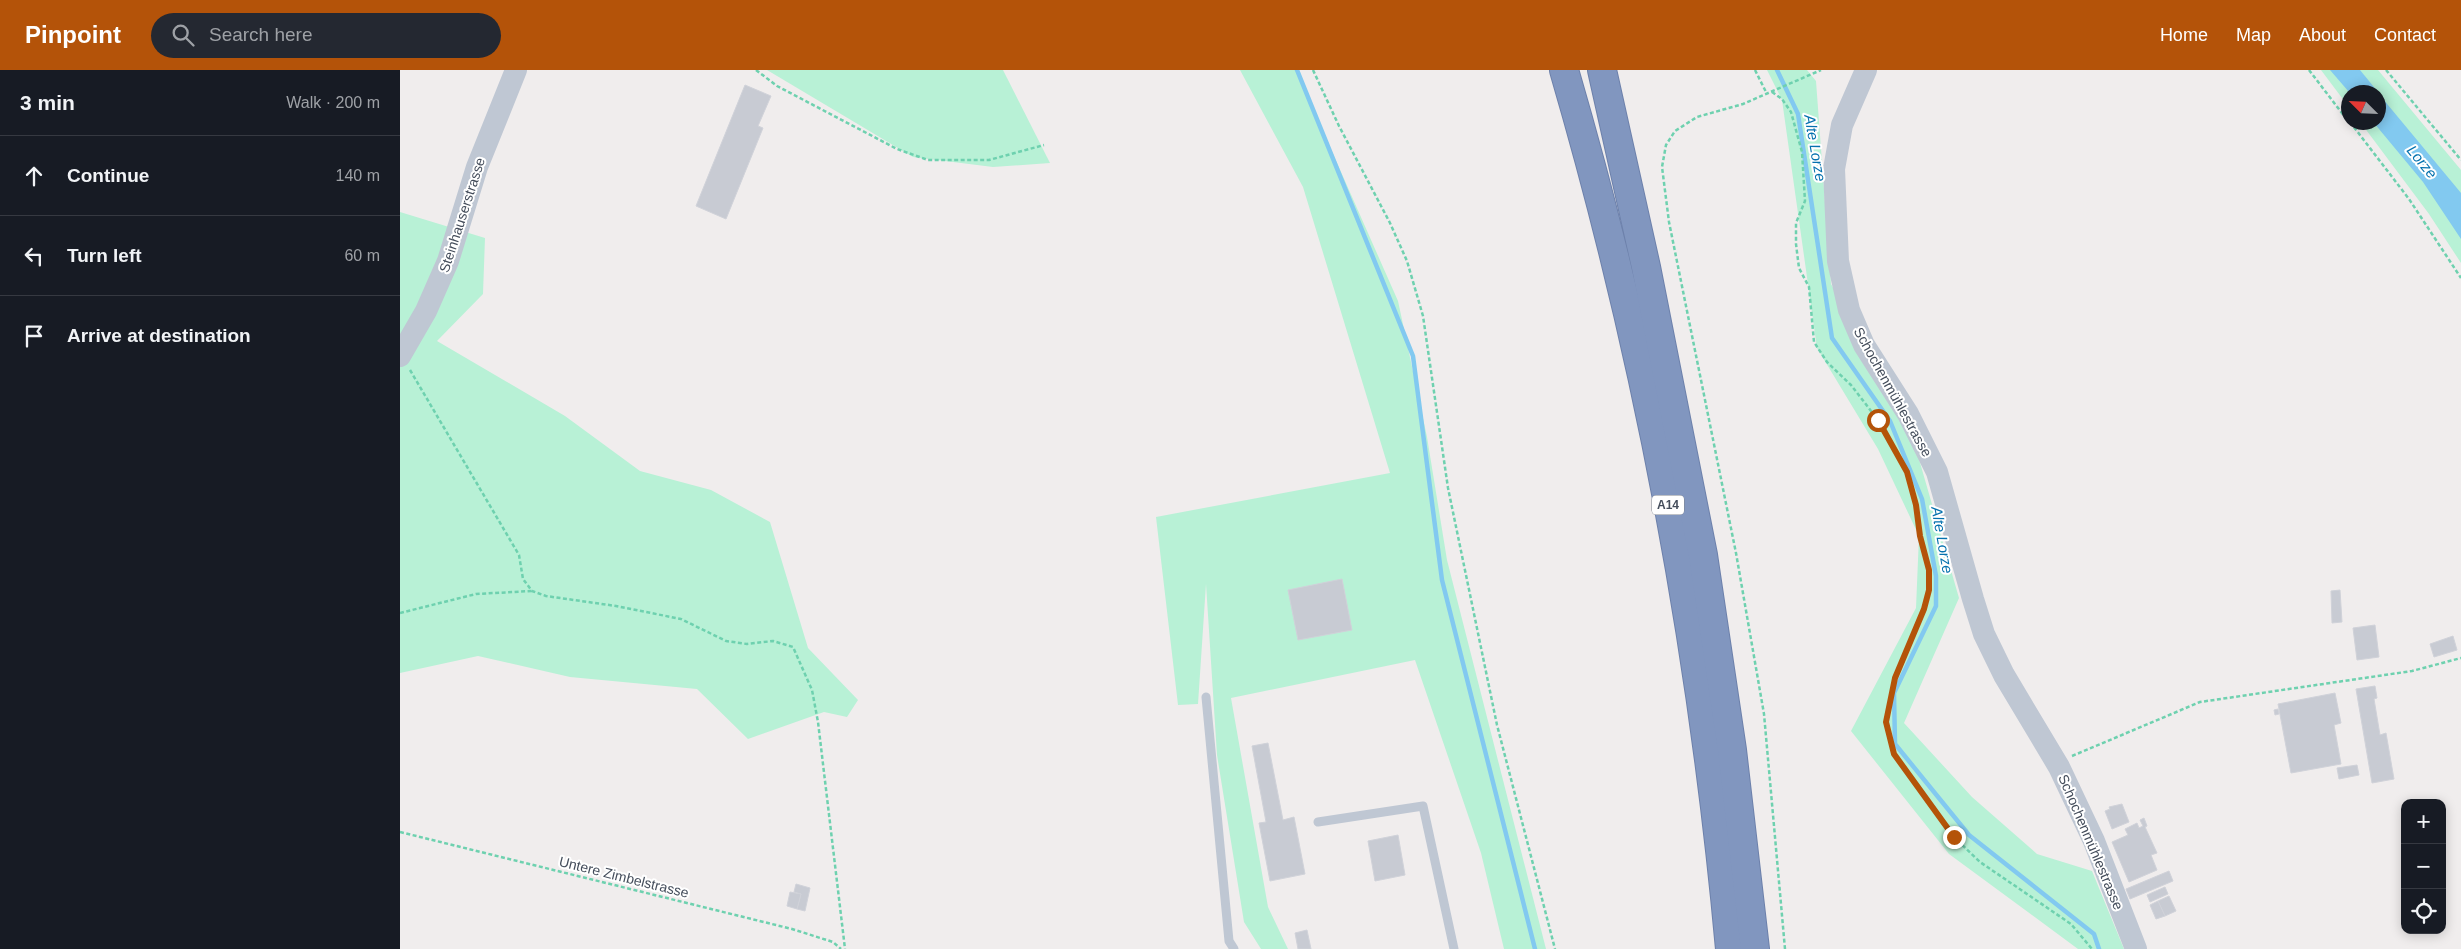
<!DOCTYPE html>
<html lang="en">
<head>
<meta charset="utf-8">
<style>
	:root { --surface:#171b24; --page:#242831; --text:#f1f3f6; --muted:#9ea1a6; --line:#363941; --accent:#b45309 }
	body { margin:0; font-family:Helvetica,sans-serif; background:var(--page); color:var(--text) }
	.controls { position:absolute; right:15px; bottom:15px; display:grid; overflow:hidden; border-radius:10px; box-shadow:0 2px 12px #0003 }
	.controls button { width:45px; height:45px; display:grid; place-items:center; padding:0; border:0; border-bottom:1px solid var(--line); background:var(--surface); color:var(--text); font:25px sans-serif }
	.compass { position:absolute; left:1941px; top:15px; width:45px; height:45px; border-radius:50%; background:var(--surface); box-shadow:0 2px 12px #0003; rotate:294deg }
	.stop { position:absolute; width:15px; height:15px; margin:-11px; border:4px solid #b45309; border-radius:50%; background:#fff }
	.stop.end { background:#b45309; border-color:#fff; box-shadow:0 1px 5px #0008 }
	.list { margin:0; padding:0; list-style:none }
	h2 { display:flex; justify-content:space-between; align-items:center; height:65px; margin:0; padding:0 20px; font-size:21px }
	h2 small { font-size:16px; font-weight:400; color:var(--muted) }
	.list li { display:grid; grid-template-columns:32px 1fr auto; gap:15px; align-items:center; box-sizing:border-box; height:80px; padding:0 20px; border-top:1px solid var(--line) }
	.list b { display:block; font-size:19px; white-space:nowrap }
	.list em { font-size:16px; font-style:normal; color:var(--muted) }
	.icon { flex:none; width:28px; height:28px; fill:none; stroke:currentColor; stroke-width:2; stroke-linecap:round; stroke-linejoin:round }
	.map { position:relative; flex:none; width:2061px; height:879px; overflow:hidden }
	header { display:flex; align-items:center; gap:30px; box-sizing:border-box; height:70px; padding:0 25px; background:var(--accent); color:#fff }
	header strong { font-size:24px }
	nav { display:flex; gap:28px; margin-inline-start:auto; font-size:18px }
	.search { width:350px; height:45px; background:var(--page); display:flex; align-items:center; gap:12px; box-sizing:border-box; padding:0 18px; border-radius:28px; color:var(--muted); font-size:19px }
	main { display:flex }
	aside { flex:1; background:var(--surface) }
	.map>svg:first-child { display:block }
	.green { fill:#b8f1d6 }
	.water { fill:#82c9f0 }
	.lines { fill:none; stroke-linecap:round; stroke-linejoin:round }
	.stream { stroke:#82c9f0; stroke-width:4.5 }
	.building { fill:#c8cbd3; stroke:#d0d2d9 }
	.motorway-casing { stroke:#6d81ab; stroke-width:30 }
	.path { stroke:#6ed1af; stroke-width:2.5; stroke-dasharray:4 2.5; stroke-linecap:butt }
	.service { stroke:#bfc7d3; stroke-width:9 }
	.tertiary { stroke:#bfc7d3; stroke-width:22 }
	.motorway { stroke:#8196bf; stroke-width:28 }
	.route { stroke:#b45309; stroke-width:6 }
	.labels { text-anchor:middle; stroke-width:4; stroke-linejoin:round; paint-order:stroke }
	.shield { fill:#fff; stroke:#7c828c; stroke-width:1 }
	.shield-label { font-size:12px; font-weight:bold; fill:#444d5b }
	.street-label { font-size:14px; fill:#444d5b; stroke:#fff }
	.water-label { font-size:15px; font-style:italic; fill:#0471ae; stroke:#fff }
</style>
</head>
<body>
<header>
<strong>Pinpoint</strong>
<div class="search"><svg class="icon" aria-label="search" viewBox="0 0 24 24"><circle cx="10" cy="10" r="6"/><path d="M15 15l6 6"/></svg>Search here</div>
<nav><a>Home</a><a>Map</a><a>About</a><a>Contact</a></nav>
</header>
<main>
<aside>
<h2>3 min<small>Walk · 200 m</small></h2>
<ul class="list">
<li><svg class="icon" aria-label="ahead" viewBox="0 0 24 24"><path d="M12 20V5M6 11l6-6 6 6"/></svg><div><b>Continue</b></div><em>140 m</em></li>
<li><svg class="icon" aria-label="left" viewBox="0 0 24 24"><path d="M17 20v-9H6M10 6l-5 5 5 5"/></svg><div><b>Turn left</b></div><em>60 m</em></li>
<li><svg class="icon" aria-label="arrive" viewBox="0 0 24 24"><path d="M6 21V4h12l-3 4 3 4H6"/></svg><div><b>Arrive at destination</b></div></li>
</ul>
</aside>
<div class="map">
<svg width="2061" height="879" viewBox="0 0 2061 879">
	<rect width="100%" height="100%" fill="#f0eded"/>
	<g class="green">
		<path d="M367,0h236l47,93 -57,4 -80,-10z"/>
		<path d="M840,0h56l102,231 29,136 20,123 99,389h-42l-23,-96 -66,-193 -184,38 37,209 20,42h-27l-17,-27 -27,-167 -11,-171 -8,120 -20,1 -22,-188 234,-44 -87,-286z"/>
		<path d="M1367,0h40l9,11 15,203 77,137 51,177 -55,125 68,74 65,57 55,17 32,78h-46l-129,-95 -98,-123 65,-123 3,-72 -41,-87 -61,-101 -35,-248z"/>
		<path d="M1921,0h57l83,100v93l-32,-49 -68,-91 17,-1v-30h-30v14z"/>
		<path d="M0,142l85,26 -2,56 -46,47 128,75 75,55 71,19 59,32 38,126 50,52 -11,17 -23,-5 -76,27 -51,-50 -127,-12 -92,-21 -78,17z"/>
	</g>
	<g class="water">
		<path d="M1930,0h30l18,22h-29z"/>
		<path d="M1978,23l83,100v46l-38,-57 -49,-59 4,-1z"/>
	</g>
	<g class="lines">
		<g class="stream">
			<path d="M897,0l116,286 29,224 93,369"/>
			<path d="M1377,0l21,44 34,224 58,83 32,78 14,77v30l-42,87 1,51 74,91 125,99 5,15"/>
		</g>
	</g>
	<g class="building">
		<path d="M345,15l26,11 -13,30 5,2 -37,91 -30,-13z"/>
		<path d="M942,509l10,51 -54,10 -10,-50z"/>
		<path d="M1940,520l2,32 -10,1 -1,-32z"/>
		<path d="M1975,555l4,32 -22,3 -4,-32z"/>
		<path d="M2053,566l4,14 -23,7 -4,-13z"/>
		<path d="M1975,616l2,12 -3,1 6,36 6,-2 8,46 -22,4 -16,-94z"/>
		<path d="M1935,623l6,30 -7,2 7,39 -50,9 -13,-69z"/>
		<path d="M1878,639l1,5 -4,1 -1,-5z"/>
		<path d="M868,673l15,77 11,-3 11,57 -35,7 -11,-58 7,-1 -14,-76z"/>
		<path d="M1957,695l2,10 -20,4 -2,-11z"/>
		<path d="M1722,734l7,18 -17,7 -7,-18 5,-2 -1,-2z"/>
		<path d="M1744,748l3,8 -2,1 12,26 -6,2 6,15 -28,12 -17,-40 16,-7 -3,-6 12,-6 2,5 4,-2 -3,-6z"/>
		<path d="M998,765l7,40 -30,6 -7,-40z"/>
		<path d="M1769,801l4,10 -43,18 -4,-10z"/>
		<path d="M396,814l14,4 -5,23 -8,-2 4,-15 -7,-2z"/>
		<path d="M1765,817l3,7 -18,8 -3,-7z"/>
		<path d="M390,822l11,2 -4,15 -10,-3z"/>
		<path d="M1769,826l7,15 -11,5 -7,-15z"/>
		<path d="M1758,831l7,15 -9,3 -6,-14z"/>
		<path d="M907,860l4,19h-13l-3,-16z"/>
	</g>
	<g class="lines">
		<defs>
			<g id="motorway">
				<path d="M1164,0c84,287 139,581 166,879"/>
				<path d="M1202,0l44,197 57,288 29,195 23,199"/>
			</g>
		</defs>
		<use href="#motorway" class="motorway-casing"/>
		<g class="path">
			<path d="M356,0l21,16 120,63 31,11h61l55,-15"/>
			<path d="M913,0l26,56 51,97 17,38 16,55 25,172 49,237 58,224"/>
			<path d="M1355,0l12,24"/>
			<path d="M1909,0l39,51"/>
			<path d="M1986,0l75,90"/>
			<path d="M1372,22l10,7 9,13 11,40 3,49 -9,22v21l3,24 10,19 5,55 13,20 24,23 27,35 29,52 9,33 4,31 9,34v20l-5,19 -29,69 -5,23 -4,21 8,31 60,84 26,25 91,62 21,25"/>
			<path d="M1950,52l59,77 52,79"/>
			<path d="M10,300l109,185 4,24 9,12 14,5 70,10 65,13 45,22 21,3 26,-3 20,6 19,43 6,32 27,227"/>
			<path d="M0,543l76,-19 56,-3"/>
			<path d="M1672,686l128,-54 212,-31 49,-13"/>
			<path d="M0,762l392,97 41,13 8,7"/>
			<path d="M1385,879l-21,-235 -28,-161 -67,-331 -7,-55 4,-22 9,-14 22,-14 46,-13 78,-34"/>
		</g>
		<g class="service">
			<path d="M806,627l23,244 5,8"/>
			<path d="M918,752l105,-16 31,143"/>
		</g>
		<g class="tertiary">
			<path d="M1466,0l-24,55 -8,44 4,92 11,49 15,35 44,69 29,58 36,127 11,35 20,41 55,92 35,74 42,108"/>
			<path d="M0,286l26,-45 22,-50 29,-94 39,-97"/>
		</g>
		<use href="#motorway" class="motorway"/>
	</g>
	<g class="lines">
		<path class="route" d="M1478,350l29,52 9,33 4,31 9,34v20l-5,19 -29,69 -9,44 8,32 60,83"/>
	</g>
	<g class="labels">
		<rect class="shield" x="1252" y="425.5" width="32" height="19" rx="4"/>
		<g class="shield-label">
			<text x="1268" y="439">A14</text>
		</g>
		<g class="street-label">
			<text transform="translate(62 145) rotate(-72)" y="5">Steinhauserstrasse</text>
			<text transform="translate(1493 322) rotate(61)" y="5">Schochenmühlestrasse</text>
			<text transform="translate(1691 772) rotate(67)" y="5">Schochenmühlestrasse</text>
			<text transform="translate(224 807) rotate(14)" y="5">Untere Zimbelstrasse</text>
		</g>
		<g class="water-label">
			<text transform="translate(1415 78) rotate(80)" y="5">Alte Lorze</text>
			<text transform="translate(2022 92) rotate(50)" y="5">Lorze</text>
			<text transform="translate(1542 470) rotate(80)" y="5">Alte Lorze</text>
		</g>
	</g>
</svg>
<div class="controls">
<button>+</button>
<button>−</button>
<button><svg class="icon" aria-label="locate" viewBox="0 0 24 24"><circle cx="12" cy="12" r="6"/><path d="M12 2v4M12 18v4M2 12h4M18 12h4"/></svg></button>
</div>
<svg class="compass" viewBox="-18 -18 36 36"><path d="M0-13l5 13h-10z" fill="#e53935"/><path d="M0 13l5-13h-10z" fill="#9ea1a6"/></svg>
<div class="stop" style="left:1478px;top:350px"></div>
<div class="stop end" style="left:1554px;top:767px"></div>
</div>
</main>
</body>
</html>
